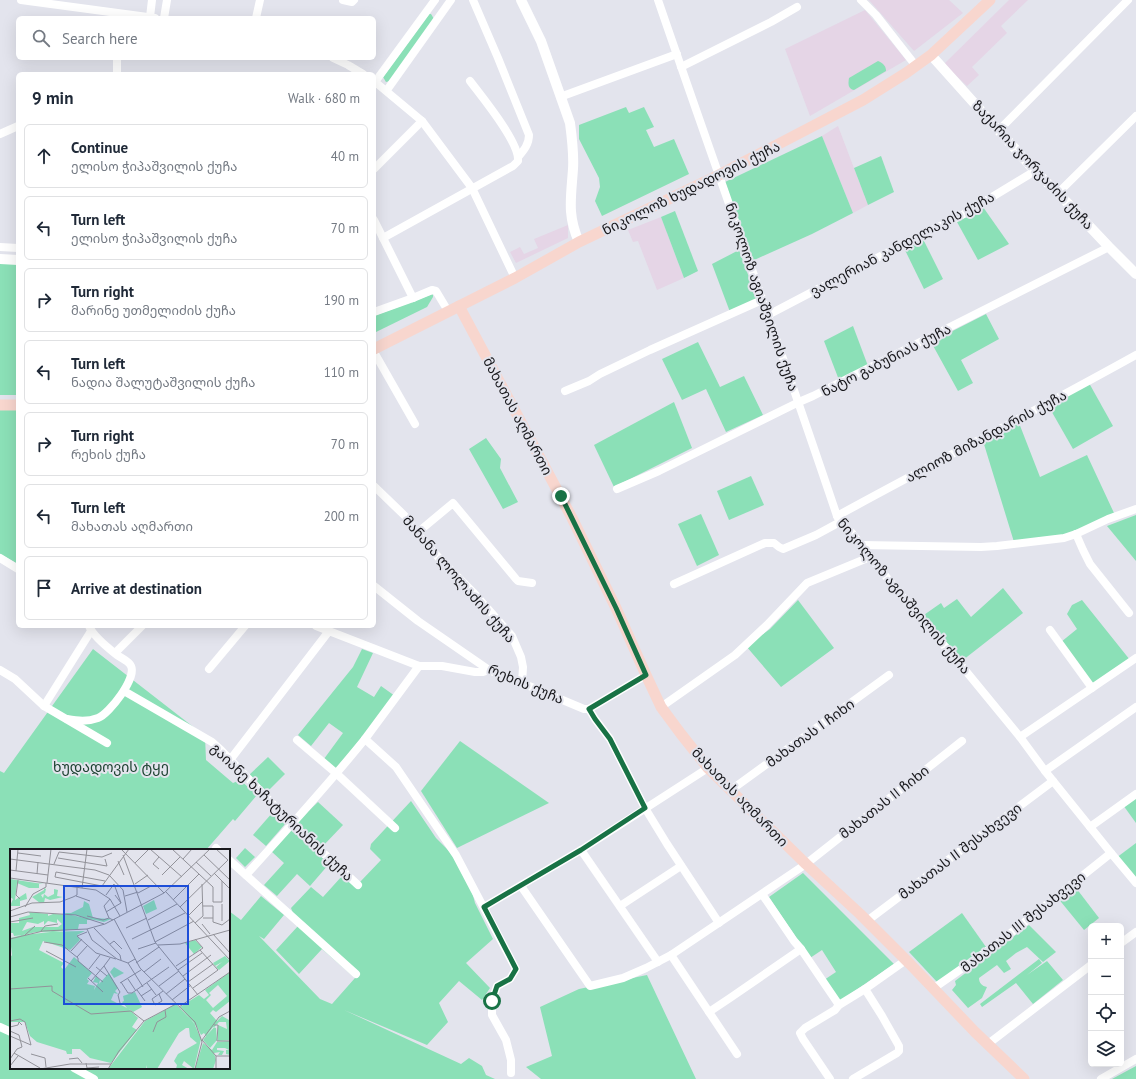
<!DOCTYPE html>
<html lang="en">
<head>
<meta charset="utf-8">
<style>
	:root { --surface:#fff; --page:#f6f6f7; --text:#1f2937; --muted:#747a83; --line:#e0e1e3 }
	body { margin:0; font-family:"PT Sans","Noto Sans Georgian",sans-serif; background:var(--page); color:var(--text) }
	.controls { position:absolute; right:12px; bottom:12px; display:grid; overflow:hidden; border-radius:6px; box-shadow:0 4px 16px #0002 }
	.controls button { width:36px; height:36px; display:grid; place-items:center; padding:0; border:0; border-bottom:1px solid var(--line); background:var(--surface); color:var(--text); font:20px sans-serif }
	.stop { position:absolute; width:12px; height:12px; margin:-9px; border:3px solid #187245; border-radius:50%; background:#fff }
	.stop.end { background:#187245; border-color:#fff; box-shadow:0 1px 4px #0008 }
	.list { margin:0; padding:0; list-style:none }
	h2 { display:flex; justify-content:space-between; align-items:center; height:52px; margin:0; padding:0 16px; font-size:17px }
	h2 small { font-size:13px; font-weight:400; color:var(--muted) }
	.list li { display:grid; grid-template-columns:26px 1fr auto; gap:12px; align-items:center; box-sizing:border-box; height:64px; margin:0 8px 8px; padding:0 8px; border:1px solid var(--line); border-radius:6px }
	.list b { display:block; font-size:15px; white-space:nowrap }
	.list p { margin:0; font-size:13px; white-space:nowrap; color:var(--muted) }
	.list em { font-size:13px; font-style:normal; color:var(--muted) }
	.icon { flex:none; width:22px; height:22px; fill:none; stroke:currentColor; stroke-width:2; stroke-linecap:round; stroke-linejoin:round }
	.map { position:relative; flex:none; width:1136px; height:1079px; overflow:hidden }
	.search { position:absolute; background:var(--surface); box-shadow:0 4px 16px #0002; left:16px; top:16px; width:360px; height:44px; display:flex; align-items:center; gap:10px; box-sizing:border-box; padding:0 14px; border-radius:6px; color:var(--muted); font-size:15px }
	.panel { position:absolute; background:var(--surface); box-shadow:0 4px 16px #0002; left:16px; top:72px; width:360px; height:556px; border-radius:6px }
	.map>svg:first-child { display:block }
	.commercial { fill:#e5d5e6 }
	.green { fill:#8be0b7 }
	.lines { fill:none; stroke-linecap:round; stroke-linejoin:round }
	.minor { stroke:#fff; stroke-width:8 }
	.tertiary { stroke:#fff; stroke-width:10 }
	.secondary { stroke:#f8d6ce; stroke-width:11 }
	.route { stroke:#187245; stroke-width:5 }
	.labels { text-anchor:middle; stroke-width:4; stroke-linejoin:round; paint-order:stroke }
	.street-label { font-size:14px; fill:#18181c; stroke:#e3e4ed }
	.park-label { font-size:14px; fill:#1d4231; stroke:#e3e4ed }
	.inset-road { fill:none; stroke:#929299; stroke-width:1 }
	.view { fill:#1d4ed8; fill-opacity:0.15; stroke:#1d4ed8; stroke-width:2 }
	.inset-edge { fill:none; stroke:#18181c; stroke-width:2 }
</style>
</head>
<body>
<div class="map">
<svg width="1136" height="1079" viewBox="0 0 1136 1079">
	<rect width="100%" height="100%" fill="#e3e4ed"/>
	<g class="commercial">
		<path d="M869,0h80l14,13 -49,38z"/>
		<path d="M1009,0h19l-27,26 6,7 -35,34 7,8 -12,11 -23,-22z"/>
		<path d="M865,10l41,50 -96,56 -25,-67z"/>
		<path d="M838,126l30,79 -15,8 -31,-77z"/>
		<path d="M661,217l23,61 -27,12 -19,-49 -5,1 -5,-12z"/>
		<path d="M568,225v13l-52,25 -6,-11 10,-5 4,7 14,-6 -4,-9z"/>
	</g>
	<g class="green">
		<path d="M429,14h2l3,5 -44,62 -4,1 -3,-5z"/>
		<path d="M878,61c5,2 8,5 8,10l-32,19c-6,-1 -6,-6 -5,-12z"/>
		<path d="M626,107l3,6 15,-6 10,20 -8,3 8,17 20,-8 15,35 -87,42 -7,-15 5,-14 -1,-9 -20,-39v-14z"/>
		<path d="M822,136l31,77 -41,21 -60,27 -27,-79z"/>
		<path d="M881,156l13,36 -26,13 -14,-37z"/>
		<path d="M983,207l26,37 -31,16 -21,-38z"/>
		<path d="M675,211l23,60 -14,7 -23,-61z"/>
		<path d="M923,239l20,40 -19,10 -20,-41z"/>
		<path d="M739,250l18,49 -27,13 -18,-48z"/>
		<path d="M0,263l18,1v131h-18z"/>
		<path d="M433,294v3l-6,10 -53,26v-17z"/>
		<path d="M986,314l13,25 -38,21 12,23 -15,8 -27,-49z"/>
		<path d="M853,326l15,40 -29,14 -15,-39z"/>
		<path d="M698,342l22,45 24,-11 19,39 -37,17 -20,-43 -24,11 -20,-41z"/>
		<path d="M1089,383l24,43 -40,23 -24,-42z"/>
		<path d="M674,402l18,46 -78,39 -20,-42z"/>
		<path d="M0,408l18,1v155l-18,-10z"/>
		<path d="M1019,423l21,54 47,-22 27,58 -48,23 -52,6 -31,-101z"/>
		<path d="M486,438l15,21 -1,9 18,34 -15,7 -34,-60z"/>
		<path d="M751,476l13,29 -35,15 -12,-29z"/>
		<path d="M701,514l18,41 -22,11 -19,-42z"/>
		<path d="M1136,515v46l-29,-35z"/>
		<path d="M1003,588l20,25 -60,47 -42,-43 20,-14 3,5 13,-9 14,18z"/>
		<path d="M798,600l36,48 -53,39 -35,-41 24,-17z"/>
		<path d="M1082,600l48,60 -38,24 -31,-42 16,-13 -10,-15 5,-9z"/>
		<path d="M93,649l112,87 1,24 27,23 7,-3 17,15 -22,26 -2,-2 -27,31h-195v218h218v-157l12,9 20,-24 23,19 -20,24 -5,-3 61,63 12,5 23,-26 -33,-29 -23,25 -23,-24 22,-24 -7,-18 20,-21 12,10 19,-21 18,6 21,-22 -11,-11 1,-5 40,-43 25,37 19,19 15,27 5,19 18,36 -27,24 24,25 -8,12 -23,-19 -20,22 9,19 -21,23 -83,-35 117,54 8,-6 13,8 4,9 9,4h-495v-308l4,2z"/>
		<path d="M362,649l11,4 -16,34 17,10 7,-11 14,10 -62,77 -12,-10 22,-30 -14,-10 -18,23 -13,-11 55,-68z"/>
		<path d="M460,741l89,62 -92,45 -36,-57z"/>
		<path d="M268,757l17,17 -19,19 -18,-17z"/>
		<path d="M1136,796v27l-13,-18z"/>
		<path d="M318,802l25,23 -21,22 -27,-23z"/>
		<path d="M273,812l13,11 -20,23 -13,-11z"/>
		<path d="M290,829l39,35 -19,22 -13,-12 -20,22 -13,-11 20,-22 -13,-12z"/>
		<path d="M1136,843v36l-20,-21z"/>
		<path d="M245,848l10,9 -10,10 -9,-9z"/>
		<path d="M803,873l91,91 -54,37 -16,-21 12,-8 -14,-22 -12,8 -41,-61z"/>
		<path d="M1073,884l26,34 -15,12 -27,-33z"/>
		<path d="M962,913l24,34 -48,36 -29,-31z"/>
		<path d="M1029,925l27,27 -13,10 -16,-15 -11,6 -10,8 5,8 -7,4 -7,-8 -18,13c0,5 3,8 8,9l-5,11 -14,10 -16,-18 4,-5 -1,-4z"/>
		<path d="M1039,959l3,4 -15,12 20,-14 16,19 -30,24 -17,-21 -34,24 -2,-3z"/>
		<path d="M647,975l49,104h-155l-15,-12 26,-11 -12,-49 39,-18z"/>
		<path d="M1136,1066v13h-24z"/>
	</g>
	<g class="lines">
		<g class="minor">
			<path d="M21,0l134,18"/>
			<path d="M343,0l9,2 2,-2"/>
			<path d="M473,0l25,58 31,77c0,9 -5,15 -10,21"/>
			<path d="M658,0c59,172 121,343 179,516l3,6 12,11 18,24 51,62 35,40 64,78 25,34 66,82 25,30"/>
			<path d="M861,0l15,15 40,51"/>
			<path d="M150,17l2,-17"/>
			<path d="M164,18l3,-18"/>
			<path d="M256,18l4,-18"/>
			<path d="M333,58l15,7 15,9"/>
			<path d="M681,67l90,-45 26,-15"/>
			<path d="M117,74v-16"/>
			<path d="M374,81l48,40 50,67 43,90"/>
			<path d="M375,82l60,-82"/>
			<path d="M387,90l64,-90"/>
			<path d="M560,97l117,-43"/>
			<path d="M999,130l129,-130"/>
			<path d="M0,134l18,-8"/>
			<path d="M374,169l48,-48"/>
			<path d="M1058,193l78,-77"/>
			<path d="M374,220l39,78 19,-8 4,1 12,20"/>
			<path d="M383,238l130,-72 5,-5c2,-18 -36,-64 -48,-80"/>
			<path d="M0,247l18,1"/>
			<path d="M374,312l39,-14"/>
			<path d="M768,315l126,-66 70,-35 71,-43"/>
			<path d="M374,352l41,72"/>
			<path d="M565,391l24,-10 11,-7 50,-24 112,-50"/>
			<path d="M374,486l32,31 11,16 22,25 34,34 39,44 9,21 2,10 -1,16"/>
			<path d="M617,489l42,-18 140,-69 14,-6 296,-149"/>
			<path d="M837,516c99,-54 200,-106 299,-161"/>
			<path d="M417,533l36,-30 63,76 2,2 14,2"/>
			<path d="M1076,534l7,16 7,14 39,49"/>
			<path d="M861,545l120,2 16,-1 67,-8 12,-4 32,-15 28,-10"/>
			<path d="M0,558l18,11"/>
			<path d="M674,584l91,-41h9l5,4 4,2 33,-14 24,-13"/>
			<path d="M374,586l44,35 71,49 19,9 14,4 62,26h5l57,-34"/>
			<path d="M316,626l103,40h23l33,6h8l6,-2"/>
			<path d="M1050,630l42,58"/>
			<path d="M115,653l27,-27"/>
			<path d="M419,666l-54,73 31,28 60,88 60,114 -6,10 -13,7 -5,15v14l14,25 5,20v13"/>
			<path d="M209,669l36,-43"/>
			<path d="M0,670l15,9 29,27 63,37"/>
			<path d="M124,691l88,51 9,8 71,74 66,61"/>
			<path d="M44,706l47,-75"/>
			<path d="M661,707l74,-52 32,-30 40,-42 63,-26"/>
			<path d="M589,709l6,10 15,20 35,69 22,36 52,79"/>
			<path d="M67,719c11,2 20,3 31,-1 11,-4 39,-40 33,-52 -2,-5 -10,-8 -14,-11 -9,-7 -24,-19 -28,-29"/>
			<path d="M1020,737l116,-79"/>
			<path d="M297,740l40,34 58,54"/>
			<path d="M230,760l99,-129"/>
			<path d="M1045,771l91,-64"/>
			<path d="M731,790l158,-115"/>
			<path d="M1090,827l46,-33"/>
			<path d="M216,848l2,2"/>
			<path d="M581,850l77,112"/>
			<path d="M229,860l127,114"/>
			<path d="M246,875c41,-45 81,-89 119,-136"/>
			<path d="M521,886l69,100 33,-8 23,-10 25,-13 135,-91 156,-123"/>
			<path d="M762,894l32,47 7,8 38,56"/>
			<path d="M620,906l61,-40"/>
			<path d="M484,907l97,-57 127,-82"/>
			<path d="M867,921l186,-140"/>
			<path d="M1121,943l15,-11"/>
			<path d="M671,955l66,99"/>
			<path d="M934,988l63,-44 114,-91"/>
			<path d="M709,1012l21,-14 71,-49"/>
			<path d="M0,1027l11,5"/>
			<path d="M988,1044l103,-79"/>
			<path d="M74,1068l20,11"/>
			<path d="M830,1079l-27,-40 -3,-6 5,-5 30,-18 4,-5 26,-16"/>
			<path d="M853,1079l44,-26 2,-2v-5l-17,-30 -17,-27 41,-29"/>
			<path d="M1101,1079l35,-20"/>
		</g>
		<g class="tertiary">
			<path d="M521,0l20,41 29,82c2,15 4,31 3,46 -2,29 -6,46 6,73"/>
			<path d="M931,55l104,116 23,22 51,54 27,27"/>
			<path d="M0,259l18,1"/>
		</g>
		<g class="secondary">
			<path d="M459,306l113,212 44,90 30,67 15,32 20,27 27,34 98,96 54,50 50,50 65,68 49,47"/>
			<path d="M374,349l141,-71 64,-36 140,-67 144,-75 43,-27 25,-18 59,-55"/>
			<path d="M0,405h18"/>
		</g>
	</g>
	<g class="lines">
		<path class="route" d="M492,1001l5,-15 13,-7 6,-10 -32,-62 97,-57 64,-42 -35,-69 -15,-20 -6,-10 57,-34 -30,-67 -55,-112"/>
	</g>
	<g class="labels">
		<g class="street-label">
			<text transform="translate(1033 165) rotate(47)" y="5">ზაქარია ჯორჯაძის ქუჩა</text>
			<text transform="translate(691 188) rotate(-26)" y="5">ნიკოლოზ ხუდადოვის ქუჩა</text>
			<text transform="translate(902 244) rotate(-28)" y="5">ვალერიან კანდელაკის ქუჩა</text>
			<text transform="translate(762 297) rotate(71)" y="5">ნიკოლოზ აგიაშვილის ქუჩა</text>
			<text transform="translate(886 360) rotate(-27)" y="5">ნატო გაბუნიას ქუჩა</text>
			<text transform="translate(518 416) rotate(62)" y="5">მახათას აღმართი</text>
			<text transform="translate(986 436) rotate(-28)" y="5">ალიოზ მიზანდარის ქუჩა</text>
			<text transform="translate(459 579) rotate(49)" y="5">მანანა ლოლაძის ქუჩა</text>
			<text transform="translate(904 596) rotate(50)" y="5">ნიკოლოზ აგიაშვილის ქუჩა</text>
			<text transform="translate(526 684) rotate(23)" y="5">რეხის ქუჩა</text>
			<text transform="translate(810 733) rotate(-36)" y="5">მახათას I ჩიხი</text>
			<text transform="translate(740 797) rotate(46)" y="5">მახათას აღმართი</text>
			<text transform="translate(884 802) rotate(-38)" y="5">მახათას II ჩიხი</text>
			<text transform="translate(282 812) rotate(44)" y="5">გაიანე ხაჩატურიანის ქუჩა</text>
			<text transform="translate(960 851) rotate(-37)" y="5">მახათას II შესახვევი</text>
			<text transform="translate(1023 922) rotate(-38)" y="5">მახათას III შესახვევი</text>
		</g>
		<g class="park-label">
			<text x="111" y="772">ხუდადოვის ტყე</text>
		</g>
	</g>
	<g transform="translate(10 849)">
		<rect width="220" height="220" fill="#e3e4ed"/>
		<path d="M0,30l26,4 8,1h-5v4h-10l-12,-5 -2,17 11,-7 1,6 -7,2v5h-10l3,-7 -3,-2zM34,39l2,1 -1,4 -4,2 2,3 1,-4 4,3 6,-3v-5l4,1 -1,6 6,1 -13,3 -5,-2 -1,5h-4l-8,-6 12,-7zM144,51l3,9 -11,5 -3,-8zM74,52l5,3 4,14 18,1 -7,3 -42,-9h9l12,-6zM19,63l19,2v2l5,-2 22,1 18,5h-6v4h-8l-1,5 -64,7 -1,-3h-3v-10h9v-5l11,-3zM47,70l5,5 -4,3h-25l-11,4 5,-9 11,2 6,-3v4l4,-4 9,2zM75,82l-8,4 3,5 -10,10 -27,-9 -4,9 25,13 -3,4 3,3 10,-13 18,16 -5,6 2,2 -2,3 8,2 -1,4 4,-7 -5,-1 3,-6 4,4 -1,4 10,-11 9,15 -3,3 3,3 -4,-1 -3,7 16,8 -5,-6 2,-1 -1,-5 12,-4 7,15 -9,5 -4,-3 9,9 -6,9 5,3 -26,33 -21,-5 -10,-9h-8v5h-5l-1,-3 -29,-9 -7,-6 -5,-14h-15v-64l2,-3 -2,-17 26,-6zM185,91l7,7 -8,7 -9,-11zM215,107l5,5 -11,9 -3,-3 6,-5 -7,4 -2,-3zM104,118l10,6 -10,5 -4,-6zM220,123v29l-14,11 -3,-2 -3,3 7,8 5,-5 7,4v20l-11,1v-16l9,4 -1,-7h-7l-13,14 -2,-3 -3,2 -4,-8 -17,-20 19,-12 5,4 5,-4 -4,-5zM208,136l9,11 -14,12 -7,-8 5,-5 -2,-2zM166,155l18,19 7,16 -7,30 -10,-8 -2,4 7,4h-13l1,-4 -3,-4 4,-7 19,-11 -7,-6 -1,-9h-3l-7,5 -22,36h-10l-1,-4v4h-38l37,-48zM203,178l3,1 1,12 -7,8 -7,-8zM220,192v14l-4,-1v-4h3l-4,-2h-8v2l7,1 -2,4h-4l2,-3 -6,1 2,7 -3,9h-18l8,-26 9,7 5,-8z" fill="#8be0b7" fill-rule="evenodd"/>
		<path class="inset-road" d="M111,0l43,44M140,0l32,28M162,0l41,38v15h9v-21M8,4l23,3M113,6l32,87 43,53M194,6l26,25M149,8l-6,7 6,5M48,9l49,8 -2,-7M0,10l85,11 14,5 14,15 4,22M173,10l9,-10M108,12l6,14M186,13l15,14M125,14l14,-14M44,15l5,-12 43,5 10,-4M0,21l38,5M6,22l2,-22M204,24l16,16M27,25l1,-12M152,26l18,-18M0,29l86,12 14,9 10,17M8,31l-2,15 4,4M95,32l-49,-9 -1,5 47,9 27,-37M37,34l4,-34M104,35l7,19M125,35l13,-9M72,39l5,-39M156,43l64,68M128,44l13,-7M96,46l8,-11M66,47l14,5M115,47l13,-4M100,50l-6,7 5,12 4,2M163,51l26,-26M193,57h10v12M15,58l8,-13 13,-7v-4M170,58l48,-47 -12,-11M0,62l22,-8 28,-1 13,-5 4,-2v-8M96,63l15,-9 -6,-8M77,67l16,4 6,-2M178,67l15,-15M0,68l18,-5 48,3 28,9M193,69h10v4l9,3 8,-6M104,70l26,49 55,54 7,20 -7,27M138,71l29,-16M212,72v-17M0,73l23,-4M185,74l8,-7 -1,-32M192,75l8,10M84,79l26,27 1,5M116,79l21,-10M77,80l5,11 25,19 11,4 7,-4M31,82l4,-5 13,-2M77,83l-10,4 19,17 20,6M203,85l17,19M15,86l10,-9M0,90l33,-8 44,-2 18,-5 59,-31 46,-44M122,90l53,-26M34,93l18,3 16,13v3M145,93l39,-21M100,95l4,-3 8,8M148,96l22,-1 50,-14M128,100l18,-6M36,102l30,16M61,102l11,-12M67,108l11,-12M100,109l-6,8 16,26 -2,3 2,8M68,112l25,21M118,114l15,24M126,114l23,-16M166,117l27,-18 -8,-9M86,118l11,9M79,120l11,-14M168,121l24,-17M134,123l17,-13M173,127l28,-21M78,129l15,14M118,130l8,12M81,132l13,-15M111,133l7,11h4l37,-26M178,133l25,-18M110,134l21,-13M137,134l9,12M149,137l20,-15M183,139l25,-18 -18,-20M0,140l42,-3v5l39,23 40,-3 13,10M127,141l8,11M149,145l-7,5 3,6 7,-4 -3,-7 4,-3M156,145l19,-15M131,147l11,-7M162,151l19,-15M169,158l51,-35M220,162l-11,6 -17,23 14,16h14M0,172l10,-2 5,3 6,23 -21,-9M204,176h4l-1,16M0,178l8,-2 1,-3 3,3M0,182l9,4 3,12 -5,2 -7,10M143,183l4,-10 9,-5 -1,-7M207,192h13M4,204l26,15M21,205l14,4 1,9M59,210l9,-1 4,5M76,214l1,5 12,-1M0,217l8,-10M30,220l30,-5h41M98,220l11,-18 25,-30 32,-17M206,220v-13"/>
		<path class="view" d="M54,37h124v118h-124z"/>
		<rect width="220" height="220" class="inset-edge"/>
	</g>
</svg>
<div class="controls">
<button>+</button>
<button>−</button>
<button><svg class="icon" aria-label="locate" viewBox="0 0 24 24"><circle cx="12" cy="12" r="6"/><path d="M12 2v4M12 18v4M2 12h4M18 12h4"/></svg></button>
<button><svg class="icon" aria-label="layers" viewBox="0 0 24 24"><path d="M12 4l9 5-9 5-9-5zM3 14l9 5 9-5"/></svg></button>
</div>
<div class="stop" style="left:492px;top:1001px"></div>
<div class="stop end" style="left:561px;top:496px"></div>
<div class="search"><svg class="icon" aria-label="search" viewBox="0 0 24 24"><circle cx="10" cy="10" r="6"/><path d="M15 15l6 6"/></svg>Search here</div>
<section class="panel">
<h2>9 min<small>Walk · 680 m</small></h2>
<ul class="list">
<li><svg class="icon" aria-label="ahead" viewBox="0 0 24 24"><path d="M12 20V5M6 11l6-6 6 6"/></svg><div><b>Continue</b><p>ელისო ჭიპაშვილის ქუჩა</p></div><em>40 m</em></li>
<li><svg class="icon" aria-label="left" viewBox="0 0 24 24"><path d="M17 20v-9H6M10 6l-5 5 5 5"/></svg><div><b>Turn left</b><p>ელისო ჭიპაშვილის ქუჩა</p></div><em>70 m</em></li>
<li><svg class="icon" aria-label="right" viewBox="0 0 24 24"><path d="M7 20v-9h11M14 6l5 5-5 5"/></svg><div><b>Turn right</b><p>მარინე უთმელიძის ქუჩა</p></div><em>190 m</em></li>
<li><svg class="icon" aria-label="left" viewBox="0 0 24 24"><path d="M17 20v-9H6M10 6l-5 5 5 5"/></svg><div><b>Turn left</b><p>ნადია შალუტაშვილის ქუჩა</p></div><em>110 m</em></li>
<li><svg class="icon" aria-label="right" viewBox="0 0 24 24"><path d="M7 20v-9h11M14 6l5 5-5 5"/></svg><div><b>Turn right</b><p>რეხის ქუჩა</p></div><em>70 m</em></li>
<li><svg class="icon" aria-label="left" viewBox="0 0 24 24"><path d="M17 20v-9H6M10 6l-5 5 5 5"/></svg><div><b>Turn left</b><p>მახათას აღმართი</p></div><em>200 m</em></li>
<li><svg class="icon" aria-label="arrive" viewBox="0 0 24 24"><path d="M6 21V4h12l-3 4 3 4H6"/></svg><div><b>Arrive at destination</b></div></li>
</ul>
</section>
</div>
</body>
</html>
